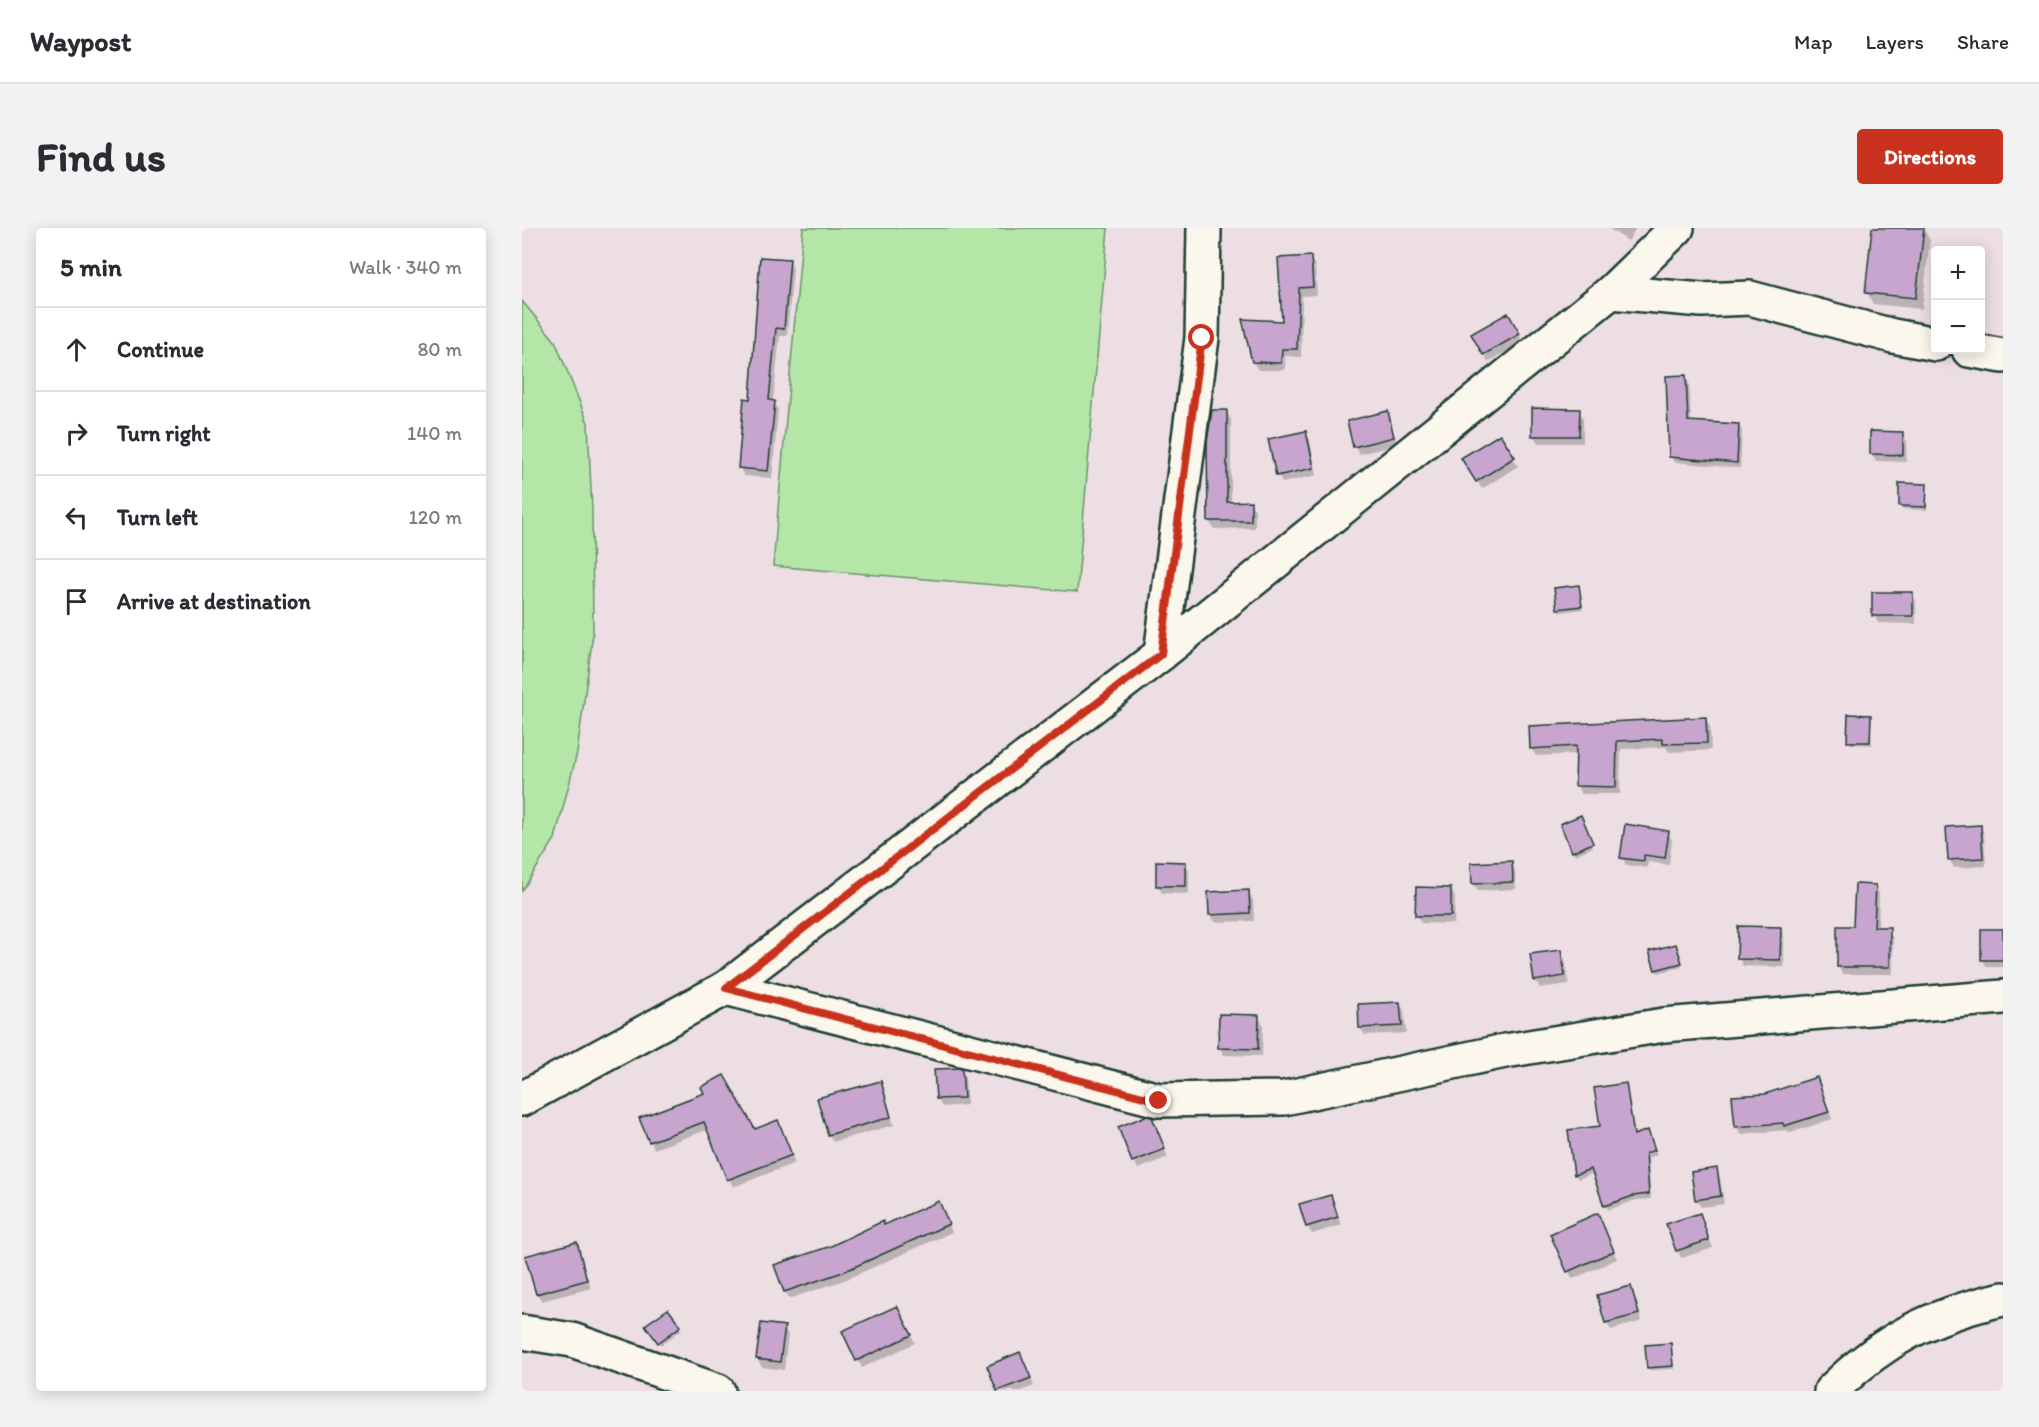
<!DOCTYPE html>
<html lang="en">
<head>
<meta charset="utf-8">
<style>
	:root { --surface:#fff; --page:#f2f2f3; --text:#2b2b33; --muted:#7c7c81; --line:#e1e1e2; --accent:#c8321e }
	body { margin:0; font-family:Itim,sans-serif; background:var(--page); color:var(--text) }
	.controls { position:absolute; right:18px; top:18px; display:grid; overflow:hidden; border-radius:6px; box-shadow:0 3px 15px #0003 }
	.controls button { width:54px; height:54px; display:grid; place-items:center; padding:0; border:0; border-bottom:2px solid var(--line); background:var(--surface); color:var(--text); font:30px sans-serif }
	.stop { position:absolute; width:18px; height:18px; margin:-14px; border:4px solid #c8321e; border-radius:50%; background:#fff }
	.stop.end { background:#c8321e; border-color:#fff; box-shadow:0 2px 6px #0008 }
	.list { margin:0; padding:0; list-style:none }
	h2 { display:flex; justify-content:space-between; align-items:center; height:78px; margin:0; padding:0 24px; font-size:26px }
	h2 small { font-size:20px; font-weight:400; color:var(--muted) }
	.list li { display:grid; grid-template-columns:39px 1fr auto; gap:18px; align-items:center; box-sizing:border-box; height:84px; padding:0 24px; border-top:2px solid var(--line) }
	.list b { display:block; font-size:22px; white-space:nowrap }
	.list em { font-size:20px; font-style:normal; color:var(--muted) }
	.icon { flex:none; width:33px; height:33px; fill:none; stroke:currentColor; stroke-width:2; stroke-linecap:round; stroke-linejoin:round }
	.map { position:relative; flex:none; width:1481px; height:1163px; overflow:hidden; border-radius:6px }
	header { display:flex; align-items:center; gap:36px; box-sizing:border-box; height:84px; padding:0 30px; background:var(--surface); border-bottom:2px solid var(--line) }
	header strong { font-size:28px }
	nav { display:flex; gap:33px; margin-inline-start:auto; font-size:21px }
	.intro { display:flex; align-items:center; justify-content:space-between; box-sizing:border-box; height:144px; padding:0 36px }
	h1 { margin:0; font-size:42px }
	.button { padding:15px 27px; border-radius:6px; background:var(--accent); color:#fff; font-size:21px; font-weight:700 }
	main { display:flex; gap:36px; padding:0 36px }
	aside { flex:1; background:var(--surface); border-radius:6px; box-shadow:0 3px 15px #0003 }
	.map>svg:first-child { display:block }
	.green { fill:#b4e7a7; stroke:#6a926e; stroke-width:1.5 }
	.shadow { fill:#0003 }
	.building { fill:#c8a5ce; stroke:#1f3d34; stroke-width:1.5 }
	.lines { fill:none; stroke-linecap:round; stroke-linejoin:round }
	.minor-casing { stroke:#1f3d34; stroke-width:38 }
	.minor { stroke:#fbf7ec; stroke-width:33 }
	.route { stroke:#c8321e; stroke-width:8 }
</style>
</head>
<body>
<header>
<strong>Waypost</strong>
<nav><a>Map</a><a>Layers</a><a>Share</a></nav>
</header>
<div class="intro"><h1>Find us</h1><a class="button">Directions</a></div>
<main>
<aside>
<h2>5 min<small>Walk · 340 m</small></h2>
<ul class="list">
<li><svg class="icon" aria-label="ahead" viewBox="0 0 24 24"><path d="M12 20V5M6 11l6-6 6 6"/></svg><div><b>Continue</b></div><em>80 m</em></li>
<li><svg class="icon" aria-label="right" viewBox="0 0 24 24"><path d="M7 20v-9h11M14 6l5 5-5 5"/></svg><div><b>Turn right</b></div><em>140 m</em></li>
<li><svg class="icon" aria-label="left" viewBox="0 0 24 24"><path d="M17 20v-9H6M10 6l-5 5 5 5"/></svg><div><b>Turn left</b></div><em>120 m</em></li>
<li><svg class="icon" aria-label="arrive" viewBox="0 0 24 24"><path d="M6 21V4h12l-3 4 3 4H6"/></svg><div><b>Arrive at destination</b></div></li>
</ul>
</aside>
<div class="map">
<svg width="1481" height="1163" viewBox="0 0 1481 1163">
	<rect width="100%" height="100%" fill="#ecdee3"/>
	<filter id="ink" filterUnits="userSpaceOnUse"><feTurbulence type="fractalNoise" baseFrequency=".0167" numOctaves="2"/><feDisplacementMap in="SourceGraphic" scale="12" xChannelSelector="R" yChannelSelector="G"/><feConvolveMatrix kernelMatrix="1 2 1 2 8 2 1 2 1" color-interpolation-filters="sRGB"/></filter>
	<g filter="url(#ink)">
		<g class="green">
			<path d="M281,0h305l-31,364 -304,-26z"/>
			<path d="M0,73l33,40 33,82 4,88 1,122 -16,120 -22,86 -33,52z"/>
		</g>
		<g class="shadow">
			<path d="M1086,0h28l-8,13z"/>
			<path d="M1352,0h49l7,12 -8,69 -49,-5 -6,-12z"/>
			<path d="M788,30l5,8 2,29 -15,1 -1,61 -16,-1v14h-27l-5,-8 30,-40z"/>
			<path d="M267,32l4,8 -6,68h-7l-7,65 5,9 -6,68 -28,-2 -4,-8 11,-68z"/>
			<path d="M986,87l15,27 -35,20 -15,-27z"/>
			<path d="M1163,149l4,6 2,40 47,2 4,6 -2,37 -66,-6 -3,-6z"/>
			<path d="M1057,182l4,8v25h-45l-5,-8z"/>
			<path d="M704,183l5,8v84h19l5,7v18l-41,1 -5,-8z"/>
			<path d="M865,185l11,32 -39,9 -4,-8z"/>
			<path d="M783,204l5,8 7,35 -35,8 -4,-8z"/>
			<path d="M1380,205l5,8 -1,21 -30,-1 -5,-7z"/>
			<path d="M977,208l19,30 -36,23 -19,-30z"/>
			<path d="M1404,257l1,25 -25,-1 -2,-3z"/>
			<path d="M1056,359l5,22 -23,3 -2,-3z"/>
			<path d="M1390,366l4,7v23l-38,-1 -4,-8z"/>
			<path d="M1348,489l2,28 -21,-1 -2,-3z"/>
			<path d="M1184,491l4,8 1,23 -42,2 -3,-5 -45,2 -1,45h-39l-4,-8 1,-32 -42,2 -5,-8z"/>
			<path d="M1060,592l11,27 -18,8 -13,-30z"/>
			<path d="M1458,598l4,8 2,32 -32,2 -4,-8 -2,-31z"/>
			<path d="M1146,604l4,8 -3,25 -21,-3 -1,6 -21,-3 -4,-8z"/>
			<path d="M989,634l4,8 1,19 -38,2 -5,-7z"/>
			<path d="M663,635l4,8v23l-27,-1 -4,-7z"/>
			<path d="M1353,658l4,8 -1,34 11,3 4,8v35h-51l-4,-8z"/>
			<path d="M929,662l4,7 -1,27 -33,-1 -4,-8z"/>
			<path d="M726,664l5,8 1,21 -39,1 -4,-7z"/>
			<path d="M1258,700l4,8v31l-41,-1 -4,-8z"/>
			<path d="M1481,702v37h-16l-4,-7z"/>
			<path d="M1154,717l6,22 -24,6 -2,-3z"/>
			<path d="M1038,723l5,8 4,25 -29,4 -4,-7 -4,-25z"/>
			<path d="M878,775l4,8 2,22 -41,2 -5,-7z"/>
			<path d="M736,788l5,8 -1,32 -38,-1 -4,-8z"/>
			<path d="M439,842l4,8 2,27 -25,2 -4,-8z"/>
			<path d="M1294,851l16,40 -42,14 -3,-3 -46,4 -5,-8 29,-31z"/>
			<path d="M358,855l14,42 -61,17 -4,-8z"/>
			<path d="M1103,857l10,52h15l7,18 -9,3 3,41 -15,1 -28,10 -14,-37 -16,6 -3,-5z"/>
			<path d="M184,866l48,37 24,-9 17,41 -62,24 -24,-58 -55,20 -13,-31z"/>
			<path d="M633,899l13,30 -30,12 -19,-41z"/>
			<path d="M1194,942l4,8 4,26 -23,3 -5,-7z"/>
			<path d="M808,968l11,29 -29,9 -5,-8z"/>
			<path d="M421,983l9,21 -105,47 -58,20 -4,-8 47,-44 52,-20z"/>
			<path d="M1177,987l14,33 -32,10 -13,-33z"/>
			<path d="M1079,995l16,36 -44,20 -5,-8z"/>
			<path d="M54,1016l15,44 -49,13 -5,-7z"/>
			<path d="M1109,1059l11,34 -31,9 -5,-8z"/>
			<path d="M379,1087l14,28 -53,25 -18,-36z"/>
			<path d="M240,1096l22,3 4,8 -4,35 -22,-3 -5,-8z"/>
			<path d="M157,1099l2,3 -20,15 -12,-16z"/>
			<path d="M1149,1117l3,24 -24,1 -2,-3z"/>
			<path d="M502,1134l10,24 -13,5h-22l-10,-25z"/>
		</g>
		<g class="building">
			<path d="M1350,0h52l-8,70 -51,-5z"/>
			<path d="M789,28l2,31 -14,1 -2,61h-15l-1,14 -29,-1 -10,-43 40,2 -4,-63z"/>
			<path d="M238,29l30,2 -6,70 -8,-1 -7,72 6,1 -7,70 -30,-3 6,-70 6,1z"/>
			<path d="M986,85l12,21 -37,21 -12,-21z"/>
			<path d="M1164,147l2,46 51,3 -2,39 -68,-6 -3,-81z"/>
			<path d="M1010,180l48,1 -1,27h-47z"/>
			<path d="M690,182h15v92l24,-1v20h-43l-1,-79z"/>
			<path d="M866,183l6,26 -41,10 -6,-26z"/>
			<path d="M784,203l8,37 -38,8 -8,-37z"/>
			<path d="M1348,203l33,1v23l-33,-1z"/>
			<path d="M978,206l15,23 -39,25 -15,-24z"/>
			<path d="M1377,255l28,1 -1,23 -27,-1z"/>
			<path d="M1057,357l3,21 -25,3 -3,-21z"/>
			<rect x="1350" y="364" width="41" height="24"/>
			<path d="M1326,486l23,1 -1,27h-23z"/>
			<path d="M1184,489l1,26 -44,1v-5l-46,2 -1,46 -41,-1 1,-40 -46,3 -1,-23z"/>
			<path d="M1059,587l12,28 -21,9 -12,-28z"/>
			<path d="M1103,596l44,7 -4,27 -21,-3v6l-24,-3z"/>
			<path d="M1459,597l2,33 -35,2 -2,-33z"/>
			<path d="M634,633l30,1v24h-30z"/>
			<path d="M990,633l1,21 -41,2 -1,-21z"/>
			<path d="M1333,656l21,1 -2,42h16v40h-53v-41h16z"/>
			<path d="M894,659l35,1v28h-36z"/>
			<path d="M727,662l1,23 -41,2 -1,-23z"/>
			<path d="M1216,698l43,1 -1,33 -43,-1z"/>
			<rect x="1459" y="701" width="22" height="31"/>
			<path d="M1154,716l6,19 -27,7 -6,-19z"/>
			<path d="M1039,722l4,26 -31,5 -4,-27z"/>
			<path d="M878,774l2,24 -43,2 -1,-24z"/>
			<path d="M697,786l40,1 -1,34 -40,-1z"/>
			<path d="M440,840l2,30 -28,1 -2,-30z"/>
			<path d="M202,847l31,54 23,-9 14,35 -65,25 -23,-58 -55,20 -10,-24 65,-25 -3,-6z"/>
			<path d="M1295,849l12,35 -45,14 -1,-3 -48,4 -3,-31 33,-2z"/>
			<path d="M359,853l10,36 -63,18 -11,-37z"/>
			<path d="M1104,855l8,52 14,-5 7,20 -9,3 3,41 -16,2 -29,10 -13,-37 -17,6 -6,-45 32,-4 -6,-38z"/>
			<path d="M624,888l6,1 13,32 -33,13 -14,-35z"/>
			<path d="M1195,940l4,28 -26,4 -4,-28z"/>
			<path d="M809,967l7,22 -32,10 -7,-23z"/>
			<path d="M417,973l10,23 -106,48 -59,20 -10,-27 57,-19 52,-25 1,4z"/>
			<path d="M1076,985l16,38 -47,21 -17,-38z"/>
			<path d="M1178,985l9,27 -33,11 -10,-27z"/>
			<path d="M55,1014l10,38 -51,14 -11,-38z"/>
			<path d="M1109,1058l8,28 -34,9 -8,-28z"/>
			<path d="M375,1078l15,29 -56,26 -14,-30z"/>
			<path d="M146,1081l13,17 -23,17 -13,-18z"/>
			<path d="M239,1095l24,3 -5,36 -24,-3z"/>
			<path d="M1149,1115l2,23 -26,2 -2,-23z"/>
			<path d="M498,1124l11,26 -34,13 -10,-25z"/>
		</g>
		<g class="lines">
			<defs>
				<g id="minor">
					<path d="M1089,64l91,8 48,-2 143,38 43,8"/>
					<path d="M1447,122l34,6"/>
					<path d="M639,426l41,-316 2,-110"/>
					<path d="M204,760l433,112 125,-2 221,-47 159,-26 339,-28"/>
					<path d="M0,871l204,-111 435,-334 450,-362 66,-64"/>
					<path d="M0,1104l50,8 146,51"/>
					<path d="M1309,1163c52,-52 101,-76 172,-92"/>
				</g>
			</defs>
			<use href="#minor" class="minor-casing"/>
			<use href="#minor" class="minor"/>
		</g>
	</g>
	<g class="lines" filter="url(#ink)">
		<path class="route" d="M637,873l-433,-113 435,-334 41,-316"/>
	</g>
</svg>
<div class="controls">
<button>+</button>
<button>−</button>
</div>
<div class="stop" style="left:680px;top:110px"></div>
<div class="stop end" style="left:637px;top:873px"></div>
</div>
</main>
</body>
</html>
